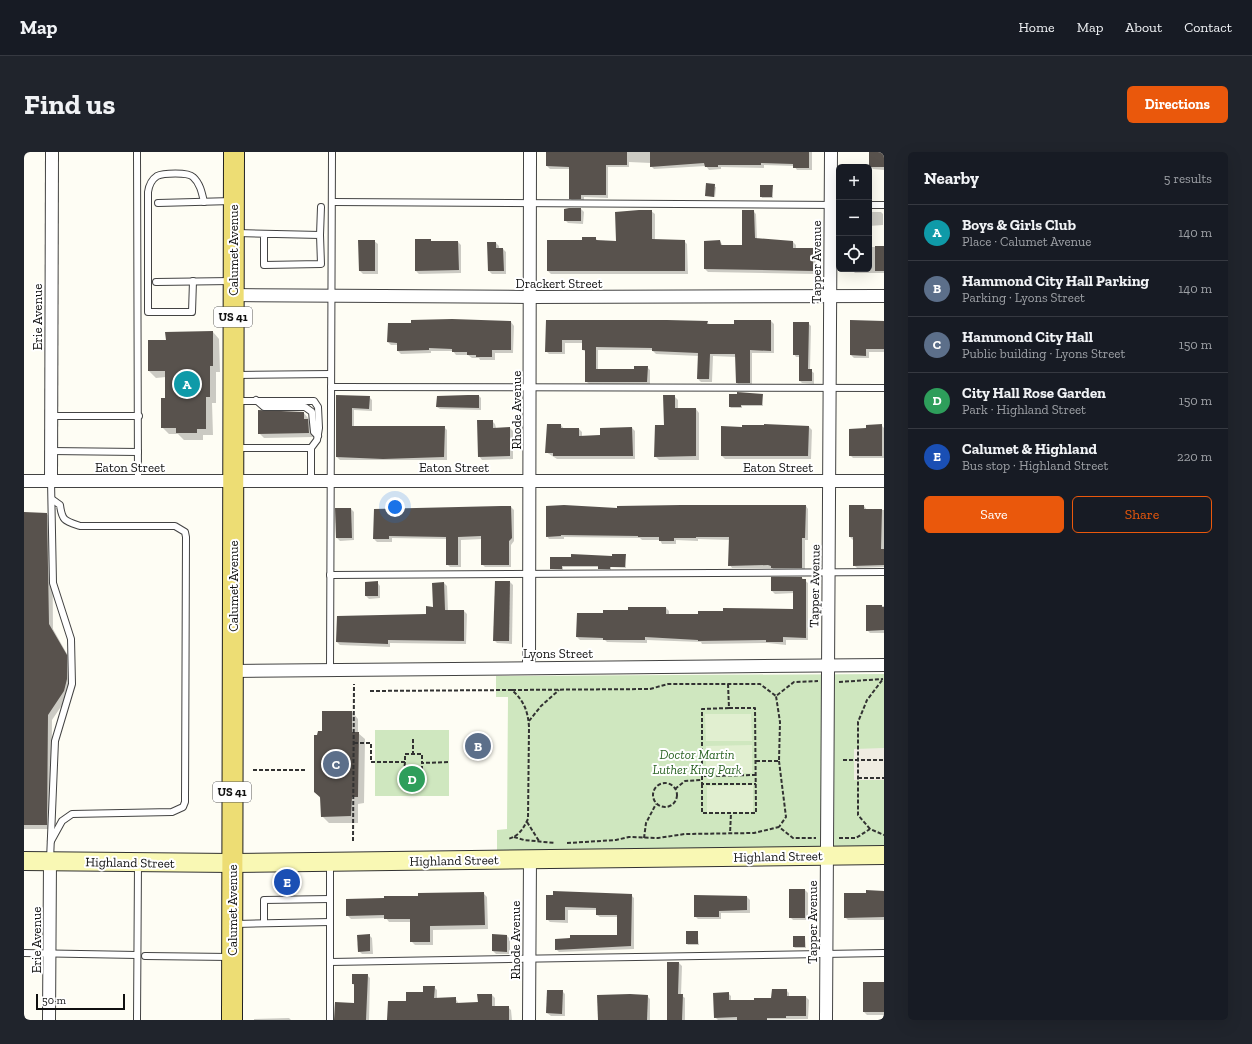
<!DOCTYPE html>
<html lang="en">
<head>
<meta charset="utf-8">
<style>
	:root { --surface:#171b24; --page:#20242c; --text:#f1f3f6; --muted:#9ea1a6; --line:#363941; --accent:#ea580c }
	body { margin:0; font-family:"Zilla Slab",serif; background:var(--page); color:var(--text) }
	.controls { position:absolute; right:12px; top:12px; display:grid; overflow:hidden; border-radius:6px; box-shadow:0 4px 16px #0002 }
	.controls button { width:36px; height:36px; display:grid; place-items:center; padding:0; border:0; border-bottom:1px solid var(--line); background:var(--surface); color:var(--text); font:20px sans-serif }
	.scale { position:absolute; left:12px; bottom:10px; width:89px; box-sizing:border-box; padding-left:4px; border:2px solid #101010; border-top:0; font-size:11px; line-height:14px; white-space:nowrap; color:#101010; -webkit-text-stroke:3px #fff; paint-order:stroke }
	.you { position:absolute; left:371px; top:355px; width:14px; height:14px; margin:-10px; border:3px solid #fff; border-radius:50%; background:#1a73e8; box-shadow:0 0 0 6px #1a73e833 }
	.badge { display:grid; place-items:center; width:26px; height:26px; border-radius:50%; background:var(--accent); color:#fff; font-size:13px; font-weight:700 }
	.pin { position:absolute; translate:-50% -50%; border:2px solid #fff; box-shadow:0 1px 4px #0006 }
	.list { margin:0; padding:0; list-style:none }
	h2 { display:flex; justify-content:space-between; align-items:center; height:52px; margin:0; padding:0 16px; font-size:17px }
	h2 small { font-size:13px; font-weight:400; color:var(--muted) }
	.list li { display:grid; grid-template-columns:26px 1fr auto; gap:12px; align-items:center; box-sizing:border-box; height:56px; padding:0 16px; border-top:1px solid var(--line) }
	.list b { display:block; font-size:15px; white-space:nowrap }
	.list p { margin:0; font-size:13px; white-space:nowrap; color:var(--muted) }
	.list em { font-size:13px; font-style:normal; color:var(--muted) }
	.actions { display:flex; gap:8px; padding:12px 16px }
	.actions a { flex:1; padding:9px 0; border:1px solid var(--accent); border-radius:6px; text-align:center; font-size:14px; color:var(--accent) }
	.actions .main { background:var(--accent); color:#fff }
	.icon { flex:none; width:22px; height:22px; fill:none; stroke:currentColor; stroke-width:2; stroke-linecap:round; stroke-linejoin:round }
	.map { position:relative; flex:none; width:860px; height:868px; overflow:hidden; border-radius:6px }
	header { display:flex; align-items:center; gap:24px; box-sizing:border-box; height:56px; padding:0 20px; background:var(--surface); border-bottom:1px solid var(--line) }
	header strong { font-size:19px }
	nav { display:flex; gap:22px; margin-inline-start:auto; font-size:14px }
	.intro { display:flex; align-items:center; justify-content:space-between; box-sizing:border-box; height:96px; padding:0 24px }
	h1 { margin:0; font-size:28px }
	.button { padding:10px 18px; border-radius:6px; background:var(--accent); color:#fff; font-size:14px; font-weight:700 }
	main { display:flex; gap:24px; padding:0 24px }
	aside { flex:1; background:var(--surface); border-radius:6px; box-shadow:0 4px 16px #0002 }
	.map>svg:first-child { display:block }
	.green { fill:#cfe7bf }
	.pitch { fill:#e1efd0 }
	.plaza { fill:#efede2 }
	.shadow { fill:#0003 }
	.building { fill:#58524d }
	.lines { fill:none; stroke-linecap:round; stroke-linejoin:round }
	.lane-casing { stroke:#434343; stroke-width:8 }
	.street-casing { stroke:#434343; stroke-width:14 }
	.secondary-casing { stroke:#323232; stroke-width:20 }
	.primary-casing { stroke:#212121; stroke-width:22 }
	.path { stroke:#323232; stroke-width:2; stroke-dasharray:4 2; stroke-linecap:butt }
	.lane { stroke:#fff; stroke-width:6 }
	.street { stroke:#fff; stroke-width:12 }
	.secondary { stroke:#f9f8b4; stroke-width:18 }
	.primary { stroke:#eddd74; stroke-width:20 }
	.labels { text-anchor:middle; stroke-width:4; stroke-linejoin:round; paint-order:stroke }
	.shield { fill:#fff; stroke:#585858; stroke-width:1 }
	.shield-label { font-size:12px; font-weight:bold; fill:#101010 }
	.street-label { font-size:13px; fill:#101010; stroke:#fff }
	.park-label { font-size:13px; font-style:italic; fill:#2b6324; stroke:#fff }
</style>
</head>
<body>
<header>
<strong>Map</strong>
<nav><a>Home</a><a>Map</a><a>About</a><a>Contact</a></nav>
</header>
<div class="intro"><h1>Find us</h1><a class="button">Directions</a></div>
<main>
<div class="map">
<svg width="860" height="868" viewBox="0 0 860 868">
	<rect width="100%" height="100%" fill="#fefdf4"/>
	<g class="green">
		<path d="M860,522v172l-387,5v-21l10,-1 1,-132h-12v-21z"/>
		<rect x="351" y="578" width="74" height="66"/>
	</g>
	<g class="pitch">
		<path d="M681,562h46l1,27h-46z"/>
		<path d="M728,593v28h-46v-27z"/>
		<path d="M729,633v27l-46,1v-27z"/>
	</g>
	<path class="plaza" d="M860,596v32h-30v-31z"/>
	<g class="shadow">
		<path d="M523,0h265v18h-15l-3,-4 -30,-1v3l-43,-1v2l-12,1 -3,-4 -52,3 -3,-3v-3l-22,-1v5h-21v31l-24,-1v5h-11l-3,-4v-29h-20l-3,-3z"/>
		<path d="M846,0h14v18l-11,-1 -3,-3z"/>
		<path d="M683,33l9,2 -1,10 -9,-2z"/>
		<path d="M748,34l1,12h-11l-1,-2z"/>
		<path d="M557,57l3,3 -1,12 -15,-1 -3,-3z"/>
		<path d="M627,59l4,3v26l29,1 3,3 1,30h-137l-3,-3 35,-30 12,-3 4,4h18z"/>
		<path d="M729,59l3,3 1,26 36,2 3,3v4h17l3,3 -1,22 -107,-2 -3,-3v-27l15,-1 3,5h20z"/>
		<path d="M845,60h12l2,2v11l-14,1z"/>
		<path d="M406,88l3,2h25l3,3v28l-42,1 -3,-3z"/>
		<path d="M350,89l4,3v30h-15l-3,-3z"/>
		<path d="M464,91h8l3,3v3h4l3,3v22h-14l-3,-3z"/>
		<path d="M845,95h15v26h-29l-3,-3 17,-1z"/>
		<path d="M523,169l160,1 3,3h25l36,-4 3,3v29h-22v33h-12l-3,-3 -1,-26 -23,-1 -1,26h-11l-3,-3 1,-23 -43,-2 -4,-4h-54v20h37l12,-3 3,3v14h-61l-3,-3v-29l-3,-2v-7h-18v11h-16l-3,-3z"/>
		<path d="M487,170l3,4 -1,27h-18v7h-15l-1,-2h-7l-4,-3h-12l-3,-4h-22v2l-30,1 -3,-3v-6h-7l-3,-3z"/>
		<path d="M860,170v30h-15v6h-15l-3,-3z"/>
		<path d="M784,171l3,3 -1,44 4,3v11l-12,-1 -2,-2v-24h-4l-2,-3z"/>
		<path d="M189,180l6,7 1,33h-4v31h-4l1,32h-10v5h-19l-6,-6h-9l-7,-7 4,-28v-22l-10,1 -7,-7 18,-30z"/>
		<path d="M714,243h24l1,11h-21v2h-11l-1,-1z"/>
		<path d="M313,244l32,1 3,3v11l-18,-1v17h90l3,3v30h-107l-3,-3z"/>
		<path d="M455,244l2,2v12l-41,-1 -3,-2z"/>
		<path d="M650,244l4,4v9h18l3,4v47h-40l-4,-4z"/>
		<path d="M279,260l10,12v13l-49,1 -5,-5z"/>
		<path d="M468,269l3,3 1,4h14l3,3v28l-31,1 -3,-4z"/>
		<path d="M537,273l3,4h15l3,3v5l19,-1 31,-8 3,3v28h-78l-11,-7z"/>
		<path d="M857,273l3,3v30h-31l-3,-3 17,-26z"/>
		<path d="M785,275l3,3 -1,29h-86l-3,-3z"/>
		<path d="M782,354l2,3v31h-3v30l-30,1 -3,-3h-40l-2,-3v-25l-32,-1v2l-22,-1v4h-14l-2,-4h-18l-2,-2 -76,-1v2h-15l-2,-3 71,-27z"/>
		<path d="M840,354l3,4h17v57l-27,1 -3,-3 -1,-25 -3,-3z"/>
		<path d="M487,355l3,3v31l-3,4v22h-26l-3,-3v-25l-21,1v27h-11l-3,-3v-25l-55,-1v4h-15l-3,-3z"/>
		<path d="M327,357l3,3v28l-14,1 -3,-3z"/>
		<path d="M0,361l23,1 5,5 1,110 18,32 -3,35 -16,24 -1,109h-27z"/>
		<path d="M601,403l1,13 -15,-1v3l-11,-1 -1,-2h-36v3l-12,-1 21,-11h41z"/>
		<path d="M778,426l6,5v57h-22v5l-18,-2 -66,1 -1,-2 -54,-2v3l-40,-1 -2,-2h-25l-3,-3 27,-23 25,-3 37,-3 3,3v4h30l95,-5v-17l-19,1 -3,-3z"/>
		<path d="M353,430l3,4v12l-11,1 -3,-3z"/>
		<path d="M486,430l3,3 -1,59 -15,-1 -3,-3z"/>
		<path d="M420,431l3,3 1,25h16l3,3 -1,30 -76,-1v4l-50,-2 -3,-3 90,-27 7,-7z"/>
		<path d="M843,454h17v27h-14l-3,-3z"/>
		<path d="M328,560l6,7v14l7,6 -1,64 -6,1v19h-29l-7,-7 -1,-17 -6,-7 8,-60z"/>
		<path d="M781,738l3,3v27h-15l-3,-3z"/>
		<path d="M860,740v28h-36l-3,-3 22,-23z"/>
		<path d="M459,741l4,4 1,32 -55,1v15h-18l-4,-4v-19h-22l-3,-4 -35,1 -4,-4 72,-18z"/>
		<path d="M607,743l3,3v51l-75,3 -3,-3 62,-13v-19h-18l-3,-2v-5h-29v13l-18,-1 -3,-3v-23z"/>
		<path d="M723,745l3,3v13h-29v6h-23l-3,-3z"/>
		<path d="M673,780l2,13h-11l-1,-1z"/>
		<path d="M345,783l3,3 1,16h-11l-3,-3z"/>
		<path d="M469,783l14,1 3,3v15h-14l-3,-3z"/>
		<path d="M781,785l1,11h-11l-1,-1z"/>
		<path d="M655,811l3,3 -1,29 4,3v22h-17z"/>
		<path d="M343,823l3,3 -1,42h-33l19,-16v-18l-2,-2z"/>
		<path d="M860,830v33h-17l-3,-3z"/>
		<path d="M410,835l3,3v9l18,-1 4,6 20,-1 13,-8 3,3v9h13l3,3 1,10h-124l19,-18z"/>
		<path d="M762,838l3,3v4h17l3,3 -1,19 -90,1 -3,-3 13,-24 3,3v5l41,-2z"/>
		<path d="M538,839l3,3v22h-14l-4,-3z"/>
		<path d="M623,844l3,3v21h-51z"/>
		<path d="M265,866l2,2h-37v-1z"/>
	</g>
	<g class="building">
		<path d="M522,0h81v13h-21v30h-25v4h-12v-32l-23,-1z"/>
		<path d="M626,0h159v16h-16v-4l-32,-1v2h-43v2h-13l-1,-4 -54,4z"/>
		<rect x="845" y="0" width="15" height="15"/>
		<path d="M682,31l9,1 -1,13 -9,-1z"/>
		<path d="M736,33h13l-1,12h-12z"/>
		<path d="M545,56h12v13h-17v-12z"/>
		<path d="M615,58h13v29l33,1v31h-138v-31h35v-3h14v3l20,1 -1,-29z"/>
		<path d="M718,58h12l1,28 38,3v7h20v23l-109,-2v-28l16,-1 1,5h21z"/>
		<path d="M391,87h16v2h27l1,29 -44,1z"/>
		<path d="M334,88h17v31h-16z"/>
		<path d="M463,90h9v6h7l1,23h-16z"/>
		<rect x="851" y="94" width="9" height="25"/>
		<path d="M428,167l59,2v29h-19v7h-16v-2h-9v-3h-15v-3l-23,-1v2l-32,1v-8l-10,-1 1,-19h23v-3z"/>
		<path d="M522,168h121l41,1 -1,3h27v-4h37v31l-21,-1v33h-14l-1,-29h-25l-1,25h-12l1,-26 -46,-2v-3l-56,-1v22h38v-3h14l-1,16h-62v-32h-3v-10h-20v12h-17z"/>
		<path d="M826,168l34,1v28h-18v7l-16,-1z"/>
		<path d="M769,170h16l-1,47h4v12h-13v-26h-6z"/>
		<path d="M189,179v35h-3v31h-4v32h-9v4h-21v-5h-15v-30h4v-27h-17v-31h18l-1,-8z"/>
		<path d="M713,240l26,2 -1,11h-21v2h-12v-13h8z"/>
		<path d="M312,243l34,1 -1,13 -17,-1v18h93l-1,31 -61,2 -47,-2z"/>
		<path d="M444,243h11v13l-43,-1 1,-11z"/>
		<path d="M639,243h12v13h21v48l-42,1 1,-32h9z"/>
		<path d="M234,258l46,2v7h4l1,14 -51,1z"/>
		<path d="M453,268h16v8l17,-1v29l-32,1z"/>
		<path d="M523,272h14v4h18v8l21,-1v-7l32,-1 1,29h-80v-3h-8z"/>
		<path d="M740,272l45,2 -1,30h-87v-30l21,1v-2h22z"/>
		<path d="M858,272v32h-33v-27l17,-1v-3z"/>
		<path d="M540,353l53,3v-2l64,-1h125l-1,33h-3v30h-31v-2l-3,-1 -40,1 1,-29h-33v1h-22v3h-15v-4h-21v-1l-77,-1v1l-15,1v-31z"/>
		<path d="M825,353h15v4h18l-1,40h3v16l-31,1v-29h-4z"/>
		<path d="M477,354h10l1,32 -3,3v24h-28v-29l-23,1v28h-12v-28l-57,-1v3h-16l1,-30z"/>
		<path d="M311,356h16l1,30h-16z"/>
		<path d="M0,360l23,1 2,111 18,31v24l-3,12 -16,24 -1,110h-23z"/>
		<path d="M547,402l41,2v-2h14l-1,13h-15v2h-12v-3h-36v3h-12v-12h21z"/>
		<path d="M747,425h31v2h4v59l-23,-1v5h-17v-2l-68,1v-1l-53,-3v3h-42v-2l-27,-1 1,-24h26v-3h25v-3h38v7h32v-3h25v-3l70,1v-18h-22z"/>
		<path d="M354,429v15h-13v-14z"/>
		<path d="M471,429h15l-1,60h-16z"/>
		<path d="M420,430l1,28h19v31l-76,-1v4l-52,-2 1,-26 89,-2v-8l7,1 -1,-24z"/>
		<path d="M842,453h16v2h2v23l-18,1z"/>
		<path d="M298,559h30v21h7l-1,65h-6l-1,19 -30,1 -1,-20 -6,-5v-57h3l1,-4h4z"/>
		<rect x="765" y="737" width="16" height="29"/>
		<path d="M842,738l18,1v26l-40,1v-25h22z"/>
		<path d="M529,739l79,3 -1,52 -76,4v-11l15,-1v-3h47v-20h-21v-7l-31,-1v13h-19v-25h7z"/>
		<path d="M460,740l1,33 -55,1v16h-20v-23h-26v-4l-38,1v-17l38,-1v-2h34v-3z"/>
		<path d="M670,743l53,1v14l-28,1v6h-25z"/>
		<rect x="662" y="779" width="12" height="13"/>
		<path d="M346,782v17l-12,1 -1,-17z"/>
		<path d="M468,782l15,1v17l-15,-1z"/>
		<rect x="769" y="784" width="12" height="11"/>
		<path d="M643,810h12l-1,32h5l-1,26h-15z"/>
		<path d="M328,822h16l-2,46h-32l1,-18 19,1v-19h-2z"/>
		<rect x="839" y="830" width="21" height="30"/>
		<path d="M399,834h12l-1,12 22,-1v6l22,-1 -1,-8h15v12h17v14h-122l1,-19h18v-9h17z"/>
		<path d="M748,837h15v7h19v20h-20v2h-19v2h-30v-3l-23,1 -1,-25 16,-1v8h25v-2h17z"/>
		<path d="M523,838h16l-1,24 -16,-1z"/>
		<path d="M606,842l18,1 -1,25h-49l-1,-25z"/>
	</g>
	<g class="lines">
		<defs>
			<g id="lane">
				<path d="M113,0l1,329"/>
				<path d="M308,50l507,3"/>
				<path d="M134,51l74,-2"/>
				<path d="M845,53h15"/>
				<path d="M213,81l83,2 1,29 -57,1v-31"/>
				<path d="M296,83l1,-28"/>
				<path d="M169,129l-1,31h-44v-120c1,-7 3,-12 9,-16 6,-3 31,-4 36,1 7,6 9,16 11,25"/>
				<path d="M132,130l76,-1"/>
				<path d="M213,223l94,-1"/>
				<path d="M307,235l553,1"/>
				<path d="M232,248l8,7h41l7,5 2,20 4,4"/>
				<path d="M213,249h77l4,6 1,21 -2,12 -6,8v33"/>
				<path d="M27,264h88"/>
				<path d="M213,296h74"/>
				<path d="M27,299l87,1"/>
				<path d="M306,423l554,-3"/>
				<path d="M306,517l2,-517"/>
				<path d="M27,689l11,-20 10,-7 100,-2 11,-5 2,-5 1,-265 -1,-5 -10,-6h-95c-15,-5 -18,-5 -20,-21l-7,-5"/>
				<path d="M26,708l5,-119 17,-57 -1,-45 -18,-56 -2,-102"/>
				<path d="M306,711v157"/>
				<path d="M240,771v-23l66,-1"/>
				<path d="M212,772l94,-2"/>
				<path d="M0,801l113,2"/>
				<path d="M121,804l85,1"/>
				<path d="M306,810l554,-9"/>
				<path d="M113,868l1,-156"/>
			</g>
			<g id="street">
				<path d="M209,143l297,2 354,-1"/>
				<path d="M0,329h860"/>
				<path d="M27,329l1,-329"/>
				<path d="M505,515l1,-515"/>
				<path d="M209,519l651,-6"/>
				<path d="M25,868l1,-159"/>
				<path d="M505,868l1,-161"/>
				<path d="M802,868l5,-868"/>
			</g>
			<path id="secondary" d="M0,709l208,2 652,-8"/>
			<path id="primary" d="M208,868l2,-868"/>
		</defs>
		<use href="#lane" class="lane-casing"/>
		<use href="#street" class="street-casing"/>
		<use href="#secondary" class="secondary-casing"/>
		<use href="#primary" class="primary-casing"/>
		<g class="path">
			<path d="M815,530l44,-3"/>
			<path d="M488,538l138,-1 18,-5h92l16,12 18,-14 24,-1"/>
			<path d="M346,539l142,-1c12,11 16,21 17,37l-1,92c-5,10 -9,17 -20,20"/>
			<path d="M705,556h26l1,105h-25"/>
			<path d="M505,569l12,-15 18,-16"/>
			<path d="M389,587v15"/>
			<path d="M330,591h17v19h34v-8h17v9l27,-1"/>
			<path d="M819,608h41"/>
			<path d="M732,609h23l1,-39 -4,-26"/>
			<path d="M755,609l7,56 -7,10"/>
			<path d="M381,610l-1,10h18v-9"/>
			<path d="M229,618h52"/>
			<path d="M389,620v11"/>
			<path d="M732,623l-54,1v8h54"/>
			<path d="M678,624v-67l27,-1 -1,-24"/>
			<path d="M834,626h26"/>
			<circle cx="641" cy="643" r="12"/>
			<path d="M678,632v29h29l-1,21"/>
			<path d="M651,637l10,-8 17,-1"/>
			<path d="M503,670l12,19"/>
			<path d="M846,677l-12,-14v-93l9,-22 16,-21"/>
			<path d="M490,685l10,3 31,3"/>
			<path d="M620,686l2,-15 10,-19"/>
			<path d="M815,686h17l14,-9 14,6"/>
			<path d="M329,689l1,-157"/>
			<path d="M543,691l49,-3 13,-3 29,1 27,-4 69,-1 25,-6 14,11h23"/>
		</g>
		<use href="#lane" class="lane"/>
		<use href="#street" class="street"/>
		<use href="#secondary" class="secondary"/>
		<use href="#primary" class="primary"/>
	</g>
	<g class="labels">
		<g class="shield">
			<rect x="190" y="155" width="38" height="20" rx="3"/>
			<rect x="189" y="630" width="38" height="20" rx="3"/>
		</g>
		<g class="shield-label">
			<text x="209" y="169">US 41</text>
			<text x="208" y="644">US 41</text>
		</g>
		<g class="street-label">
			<text transform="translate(209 98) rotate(-90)" y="5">Calumet Avenue</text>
			<text transform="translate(792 110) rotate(-90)" y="5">Tapper Avenue</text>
			<text x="535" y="136">Drackert Street</text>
			<text transform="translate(13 165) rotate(-90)" y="5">Erie Avenue</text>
			<text transform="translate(492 258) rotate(-90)" y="5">Rhode Avenue</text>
			<text x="106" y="320">Eaton Street</text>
			<text x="430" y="320">Eaton Street</text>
			<text x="754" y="320">Eaton Street</text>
			<text transform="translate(209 434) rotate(-90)" y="5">Calumet Avenue</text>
			<text transform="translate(790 434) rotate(-89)" y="5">Tapper Avenue</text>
			<text x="534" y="506">Lyons Street</text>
			<text transform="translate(754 704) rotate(-1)" y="5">Highland Street</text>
			<text transform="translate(430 708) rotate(-1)" y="5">Highland Street</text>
			<text transform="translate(106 710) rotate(1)" y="5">Highland Street</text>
			<text transform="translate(208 758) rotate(-90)" y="5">Calumet Avenue</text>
			<text transform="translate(788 770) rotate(-90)" y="5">Tapper Avenue</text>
			<text transform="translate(12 788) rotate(-90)" y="5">Erie Avenue</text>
			<text transform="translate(491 788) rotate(-90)" y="5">Rhode Avenue</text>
		</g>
		<g class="park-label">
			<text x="673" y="607">Doctor Martin<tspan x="673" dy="15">Luther King Park</tspan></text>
		</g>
	</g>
</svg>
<div class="controls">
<button>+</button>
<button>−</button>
<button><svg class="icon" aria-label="locate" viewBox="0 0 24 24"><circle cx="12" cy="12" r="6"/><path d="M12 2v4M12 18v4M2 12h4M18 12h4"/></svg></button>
</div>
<div class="scale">50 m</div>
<div class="you"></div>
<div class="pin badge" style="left:163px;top:232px;background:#0f9aa8">A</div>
<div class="pin badge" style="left:454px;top:594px;background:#5c6f8a">B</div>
<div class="pin badge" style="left:312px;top:612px;background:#5c6f8a">C</div>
<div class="pin badge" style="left:388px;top:627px;background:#2e9e5b">D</div>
<div class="pin badge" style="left:263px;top:730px;background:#1a4fb4">E</div>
</div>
<aside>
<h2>Nearby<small>5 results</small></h2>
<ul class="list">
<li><span class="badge" style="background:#0f9aa8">A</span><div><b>Boys &amp; Girls Club</b><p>Place · Calumet Avenue</p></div><em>140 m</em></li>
<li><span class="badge" style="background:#5c6f8a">B</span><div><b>Hammond City Hall Parking</b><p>Parking · Lyons Street</p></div><em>140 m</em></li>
<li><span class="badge" style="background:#5c6f8a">C</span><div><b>Hammond City Hall</b><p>Public building · Lyons Street</p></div><em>150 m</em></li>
<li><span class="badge" style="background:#2e9e5b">D</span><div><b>City Hall Rose Garden</b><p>Park · Highland Street</p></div><em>150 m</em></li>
<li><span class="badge" style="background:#1a4fb4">E</span><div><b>Calumet &amp; Highland</b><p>Bus stop · Highland Street</p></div><em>220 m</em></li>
</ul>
<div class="actions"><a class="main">Save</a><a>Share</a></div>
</aside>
</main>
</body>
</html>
